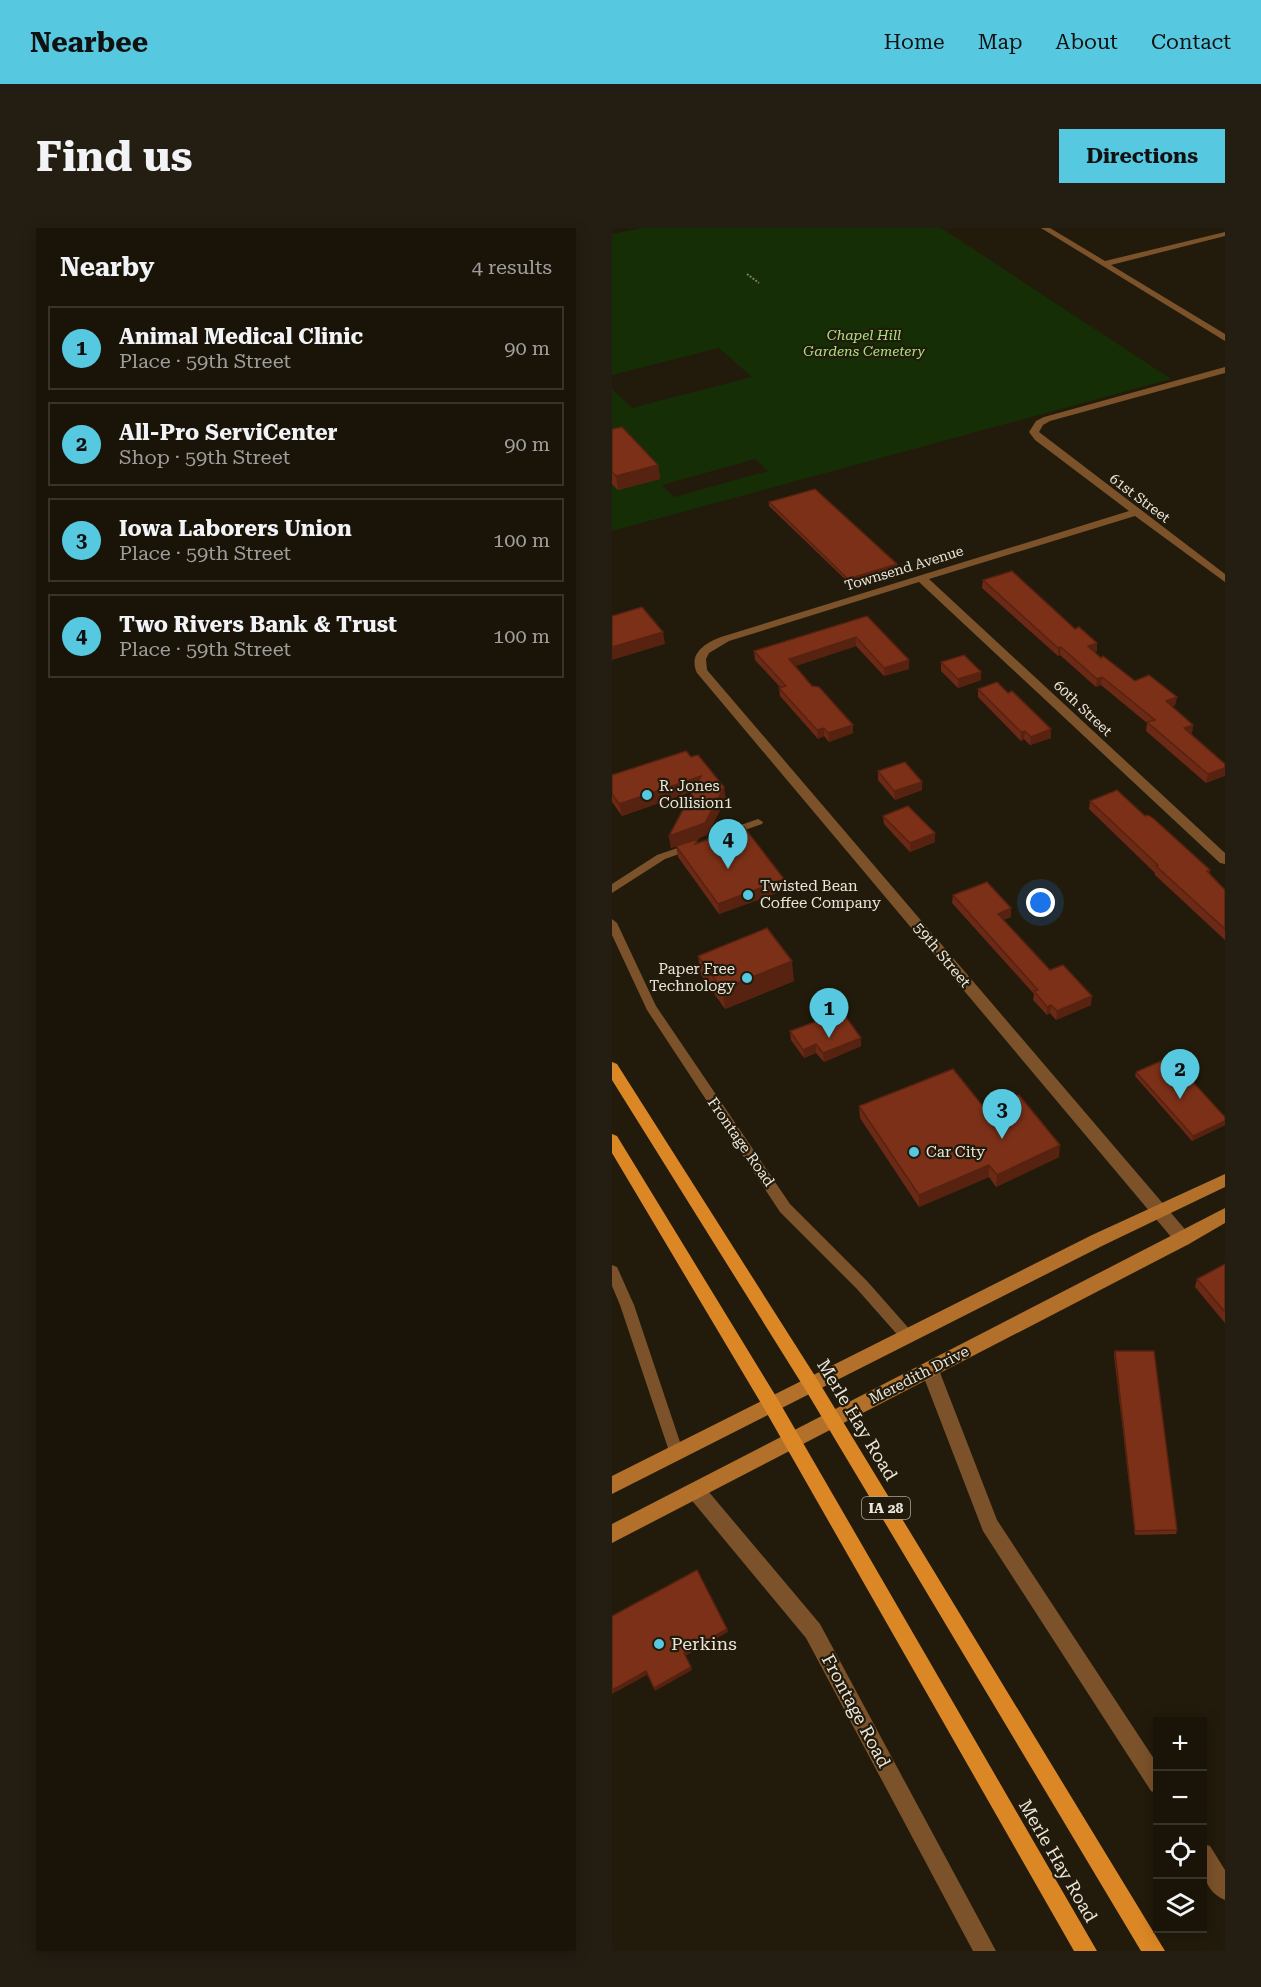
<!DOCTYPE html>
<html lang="en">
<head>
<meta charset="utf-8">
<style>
	:root { --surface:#1a1408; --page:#231d12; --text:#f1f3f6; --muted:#9f9e9c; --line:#383329; --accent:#56c9e1 }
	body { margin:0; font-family:"Roboto Serif",serif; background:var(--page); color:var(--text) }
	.controls { position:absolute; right:18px; bottom:18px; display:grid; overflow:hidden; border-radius:0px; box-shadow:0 3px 15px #0003 }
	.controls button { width:54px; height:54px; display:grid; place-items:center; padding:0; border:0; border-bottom:2px solid var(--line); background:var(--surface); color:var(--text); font:30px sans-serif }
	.you { position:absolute; left:429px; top:675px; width:21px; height:21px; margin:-15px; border:4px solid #fff; border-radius:50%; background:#1a73e8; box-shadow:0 0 0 9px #1a73e833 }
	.badge { display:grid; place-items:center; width:39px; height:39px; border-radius:50%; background:var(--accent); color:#111; font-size:20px; font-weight:700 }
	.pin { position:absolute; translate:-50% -50px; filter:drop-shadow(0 2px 3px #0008) }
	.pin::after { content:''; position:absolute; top:32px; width:21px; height:18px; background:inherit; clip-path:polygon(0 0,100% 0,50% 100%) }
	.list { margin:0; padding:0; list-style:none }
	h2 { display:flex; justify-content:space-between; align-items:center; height:78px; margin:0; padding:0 24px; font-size:26px }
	h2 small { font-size:20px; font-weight:400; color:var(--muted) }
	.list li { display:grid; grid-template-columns:39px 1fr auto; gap:18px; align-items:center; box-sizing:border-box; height:84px; margin:0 12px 12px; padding:0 12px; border:2px solid var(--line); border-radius:0px }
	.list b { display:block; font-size:22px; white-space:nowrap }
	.list p { margin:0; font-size:20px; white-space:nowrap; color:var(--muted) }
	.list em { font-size:20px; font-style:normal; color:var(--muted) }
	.icon { flex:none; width:33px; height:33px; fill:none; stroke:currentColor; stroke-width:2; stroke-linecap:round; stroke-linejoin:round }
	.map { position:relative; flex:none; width:613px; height:1723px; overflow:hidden; border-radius:0px }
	header { display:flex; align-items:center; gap:36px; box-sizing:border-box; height:84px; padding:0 30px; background:var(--accent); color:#111 }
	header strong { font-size:28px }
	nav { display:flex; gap:33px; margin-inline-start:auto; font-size:21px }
	.intro { display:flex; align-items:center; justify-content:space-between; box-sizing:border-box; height:144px; padding:0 36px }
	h1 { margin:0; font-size:42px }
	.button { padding:15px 27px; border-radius:0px; background:var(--accent); color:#111; font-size:21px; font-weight:700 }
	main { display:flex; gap:36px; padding:0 36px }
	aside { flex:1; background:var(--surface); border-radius:0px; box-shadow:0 3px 15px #0003 }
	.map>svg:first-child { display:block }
	.green { fill:#162e05; fill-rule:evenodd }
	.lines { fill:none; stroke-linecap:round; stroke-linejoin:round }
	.path { stroke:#827c6e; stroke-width:2; stroke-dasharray:2 1.5; stroke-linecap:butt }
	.service { fill:#7b522a; fill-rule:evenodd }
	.minor { fill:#7b522a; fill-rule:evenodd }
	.secondary { fill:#b2702a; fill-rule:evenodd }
	.primary { fill:#dc8725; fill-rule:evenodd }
	.wall { fill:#6c2915 }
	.shaded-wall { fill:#582211 }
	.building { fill:#7d3018; stroke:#582211; stroke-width:1.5 }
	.poi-dot { fill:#56c9e1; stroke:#221b0b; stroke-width:2 }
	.labels { text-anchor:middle; stroke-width:4.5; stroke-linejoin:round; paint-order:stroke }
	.far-park-label { font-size:14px; font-style:italic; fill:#a6e482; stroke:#221b0b }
	.far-street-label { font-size:14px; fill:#eae5da; stroke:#221b0b }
	.shield { fill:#221b0b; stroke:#aea89c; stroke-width:1.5 }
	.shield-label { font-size:14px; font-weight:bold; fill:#eae5da }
	.poi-label { font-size:15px; fill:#eae5da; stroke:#221b0b; text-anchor:start }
	.street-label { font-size:15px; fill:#eae5da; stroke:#221b0b }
	.near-street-label { font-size:18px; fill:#eae5da; stroke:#221b0b }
	.near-poi-label { font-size:18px; fill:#eae5da; stroke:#221b0b; text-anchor:start }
</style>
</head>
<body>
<header>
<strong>Nearbee</strong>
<nav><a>Home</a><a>Map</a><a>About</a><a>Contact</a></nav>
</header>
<div class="intro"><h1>Find us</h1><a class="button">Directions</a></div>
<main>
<aside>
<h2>Nearby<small>4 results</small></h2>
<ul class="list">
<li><span class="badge">1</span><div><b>Animal Medical Clinic</b><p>Place · 59th Street</p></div><em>90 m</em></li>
<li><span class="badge">2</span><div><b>All-Pro ServiCenter</b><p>Shop · 59th Street</p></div><em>90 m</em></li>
<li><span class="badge">3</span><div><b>Iowa Laborers Union</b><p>Place · 59th Street</p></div><em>100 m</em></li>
<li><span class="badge">4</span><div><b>Two Rivers Bank &amp; Trust</b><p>Place · 59th Street</p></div><em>100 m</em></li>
</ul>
</aside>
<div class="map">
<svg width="613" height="1723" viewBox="0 0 613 1723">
	<rect width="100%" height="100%" fill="#221b0b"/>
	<path class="green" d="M31,0h298l230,151 -559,152v-142l20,19 120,-31 -33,-29 -107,27v-141zM143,231l13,12 -94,26 -12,-12z"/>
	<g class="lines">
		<path class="path" d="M135,46l12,9"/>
		<g class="service">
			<path d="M146,591l5,3 -1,2 -34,12 -5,-3 1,-2z"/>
			<path d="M80,615l4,1 1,2 -1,2 -31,11 -53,34v-9l45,-29z"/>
			<path d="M0,691l5,4 39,83 134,198 77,77 45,51 2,4 -2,4 -5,2 -5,-2 -45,-51 -77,-77 -133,-202 -35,-75z"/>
			<path d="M0,1037l5,2 17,38 49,146 -2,5 -5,2 -5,-2 -2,-5 -49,-146 -8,-19z"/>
		</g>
		<g class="minor">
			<path d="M429,0h9l55,33 120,-29v4l-114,29 114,69v7z"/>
			<path d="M613,139v6l-175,48 -7,4 -4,7 186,142v8l-90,-66 -206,63 296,274v11l-5,-1 -301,-281 -190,59 -20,12 -3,6 1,11 482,564 2,5 -2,5 -6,2 -6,-2 -480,-571c-9,-19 8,-30 24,-36l408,-126 -94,-71 -6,-8 7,-11 8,-4z"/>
			<path d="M318,1134l6,3 3,5 58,150 161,245v29l-7,-3 -168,-260 -62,-161 3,-5z"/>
			<path d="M84,1254l7,3 117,139 176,327h-23l-167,-313 -117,-141 -2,-6 2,-6z"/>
			<path d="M590,1615l8,3 15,24v30c-24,-10 -23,-35 -23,-57z"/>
		</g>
		<g class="secondary">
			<path d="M613,946v13l-121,58 -492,249v-18l480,-241z"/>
			<path d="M613,980v15l-36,21 -577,299v-19z"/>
		</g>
		<g class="primary">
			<path d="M0,834l5,2 200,315 348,572h-24l-336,-562 -193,-309z"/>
			<path d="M0,906l5,2 160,262 320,553h-23l-309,-541 -153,-257z"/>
		</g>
	</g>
	<g class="wall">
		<path d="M0,201l46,36 2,14 -42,11 -6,-6z"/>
		<path d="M157,274l128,62v4l-48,15 -80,-77z"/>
		<path d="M371,352l92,49 22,14v8l-3,1 7,6 34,23 42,16 -2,8 -3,2 21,18 -1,8 -2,1 35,30 -19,19 -60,-52 1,-8 -46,-38 -5,2 -36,-32 -2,1 -76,-68z"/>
		<path d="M255,388l42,44v9l-25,7 -28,-30 -61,20 17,20 41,39v8l-24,9 -5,-6 -6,3 -38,-43 -1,-8 1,-1 -25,-27 -1,-9z"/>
		<path d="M329,434l40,18 -23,8 -17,-17z"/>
		<path d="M366,461l73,49 -21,7 -6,-6 -3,2 -43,-44z"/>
		<path d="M74,523l40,48 -19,36 -36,13 -2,-12 24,-45 -71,25 -10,-14v-27z"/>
		<path d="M266,543l44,19 -27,10 -17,-20z"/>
		<path d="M478,573l55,15 65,54 -1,4 16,16v50l-70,-65v-2l-66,-64z"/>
		<path d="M271,588l52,17v9l-25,10 -26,-28z"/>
		<path d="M86,615l87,47 -66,24 -41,-57 -2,-11z"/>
		<path d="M341,667l58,13v9l-8,3 47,50 41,35 -35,15 -6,-7 -3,2 -14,-15 1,-6 -82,-91z"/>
		<path d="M86,728l96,25 -69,28 -24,-34z"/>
		<path d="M206,785l43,33 -37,16 -8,-9 -12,5 -13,-18 -1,-9 29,-11z"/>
		<path d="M524,844l89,45v8l-33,16 -57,-65z"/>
		<path d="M247,878l127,4 73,47 -63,30 -7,-10 -70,30 -59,-89z"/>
		<path d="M613,1036v59l-30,-36 2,-8z"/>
		<path d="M503,1123l62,179 -1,4 -41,1 -21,-180z"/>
	</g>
	<g class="shaded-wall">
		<path d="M46,237l2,14 -42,11 -2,-14z"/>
		<path d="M285,336v4l-48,15 -1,-4z"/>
		<path d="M51,404l2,12 -53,16v-13z"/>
		<path d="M244,409v9l-66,22 -1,-9z"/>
		<path d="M485,415v8l-10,4 1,-9z"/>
		<path d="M449,419l-1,8 -2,1v-8z"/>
		<path d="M297,432v9l-25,7v-8z"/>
		<path d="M369,444v8l-23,8v-9z"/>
		<path d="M490,449l-1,8 -5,2 1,-8z"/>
		<path d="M565,469l-2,8 -11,5 2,-9z"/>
		<path d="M241,497v8l-24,9 -1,-9z"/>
		<path d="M581,497l-1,8 -9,4 1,-9z"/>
		<path d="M212,500v8l-6,3 -1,-9z"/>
		<path d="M439,501v9l-21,7 1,-8z"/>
		<path d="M413,503l-1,8 -3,2v-9z"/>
		<path d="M613,540v8l-19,7 2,-9z"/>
		<path d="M89,548l1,12 -80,28 -3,-12z"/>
		<path d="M310,554v8l-27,10 -1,-9z"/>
		<path d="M112,559l2,12 -19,36 -36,13 -2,-12z"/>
		<path d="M323,605v9l-25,10v-9z"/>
		<path d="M172,651l1,11 -66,24 -1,-10z"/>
		<path d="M399,680v9l-14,5 1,-8z"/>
		<path d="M180,733l2,20 -69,28 -3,-20z"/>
		<path d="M480,768l-1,9 -35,15 1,-9z"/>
		<path d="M439,777l-1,8 -3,2v-8z"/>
		<path d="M249,810v8l-37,16 -1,-9z"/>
		<path d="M204,816v9l-12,5 -1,-8z"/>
		<path d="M613,893v4l-33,16 1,-5z"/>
		<path d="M448,917l-1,12 -63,30 1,-12z"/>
		<path d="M377,937v12l-70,30v-12z"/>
		<path d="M115,1401l1,3 -43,24 -1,-3z"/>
		<path d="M79,1439l1,3 -37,21 -1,-3z"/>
		<path d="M34,1443l1,4 -35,19v-4z"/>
	</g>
	<g class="building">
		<path d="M10,199l36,38 -42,11 -4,-4v-43z"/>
		<path d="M203,261l82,75 -49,15 -79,-77z"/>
		<path d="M400,343l63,58 4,-2 18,16 -9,3 13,12 2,-2 32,25 14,-6 28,22 -11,4 27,24 -9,3 41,36v4l-17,6 -61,-52 8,-2 -53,-43 -5,2 -36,-32 -3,1 -75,-68z"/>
		<path d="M30,379l21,25 -51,15v-31z"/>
		<path d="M255,388l42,44 -25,8 -28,-31 -67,22 23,27 7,1 34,38 -25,8 -4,-5 -7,2 -38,-42 7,-2 -32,-35z"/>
		<path d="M352,427l17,17 -23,7 -17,-17z"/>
		<path d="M385,454l11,11 4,-2 39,38 -20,8 -6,-6 -4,1 -43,-43z"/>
		<path d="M74,523l5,6 7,-2 26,32 -19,36 -36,13 32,-60 -82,28 -7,-10v-19z"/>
		<path d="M293,534l17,20 -28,9 -16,-20z"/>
		<path d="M505,562l28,26 3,-1 6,4 56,51 -3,1 18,19v39l-69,-63 2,-1 -68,-64z"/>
		<path d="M296,578l27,27 -25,10 -27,-27z"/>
		<path d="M132,599l40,52 -66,25 -42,-58 22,-7 -3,5z"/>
		<path d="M375,654l24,26 -13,6 52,56 13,-5 29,31 -35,15 -6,-6 -4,2 -13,-16 4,-1 -85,-95z"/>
		<path d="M155,700l25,33 -70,28 -24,-33z"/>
		<path d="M226,778l23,32 -38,15 -7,-9 -13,6 -13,-19 33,-12 -5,-6z"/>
		<path d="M558,829l55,60v4l-32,15 -57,-64z"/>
		<path d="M341,841l33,41 33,-15 41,50 -63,30 -8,-10 -70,30 -60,-89z"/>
		<path d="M613,1036v48l-28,-33z"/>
		<path d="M503,1123h39l23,179 -42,1z"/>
		<path d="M85,1342l30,59 -43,24 7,14 -37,21 -8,-17 -34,19v-74z"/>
	</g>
	<g class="poi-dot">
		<circle cx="35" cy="567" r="6"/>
		<circle cx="136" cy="667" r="6"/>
		<circle cx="135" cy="750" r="6"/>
		<circle cx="302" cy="924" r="6"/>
		<circle cx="47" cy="1416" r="6"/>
	</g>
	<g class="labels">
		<g class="far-park-label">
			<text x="252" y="112">Chapel Hill<tspan x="252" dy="16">Gardens Cemetery</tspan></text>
		</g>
		<g class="far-street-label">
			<text transform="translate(528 270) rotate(37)" y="5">61st Street</text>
			<text transform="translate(292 340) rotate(-17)" y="5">Townsend Avenue</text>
			<text transform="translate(471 480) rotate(43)" y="5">60th Street</text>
		</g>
		<rect class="shield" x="250" y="1269" width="48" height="22" rx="4.5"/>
		<g class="shield-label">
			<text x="274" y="1285">IA 28</text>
		</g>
		<g class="poi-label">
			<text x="47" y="563">R. Jones<tspan x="47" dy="17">Collision1</tspan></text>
			<text x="148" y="663">Twisted Bean<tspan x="148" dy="17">Coffee Company</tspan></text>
			<text x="123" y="746" text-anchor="end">Paper Free<tspan x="123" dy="17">Technology</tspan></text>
			<text x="314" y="929">Car City</text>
		</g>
		<g class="street-label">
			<text transform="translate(330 727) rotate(50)" y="5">59th Street</text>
			<text transform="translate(129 914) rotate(55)" y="5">Frontage Road</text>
			<text transform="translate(307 1147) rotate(-27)" y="5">Meredith Drive</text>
		</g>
		<g class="near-street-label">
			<text transform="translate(245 1192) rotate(59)" y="6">Merle Hay Road</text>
			<text transform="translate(244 1483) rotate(62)" y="6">Frontage Road</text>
			<text transform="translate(446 1633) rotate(60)" y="6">Merle Hay Road</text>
		</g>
		<g class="near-poi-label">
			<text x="59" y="1422">Perkins</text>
		</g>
	</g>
</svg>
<div class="controls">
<button>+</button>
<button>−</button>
<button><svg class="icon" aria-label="locate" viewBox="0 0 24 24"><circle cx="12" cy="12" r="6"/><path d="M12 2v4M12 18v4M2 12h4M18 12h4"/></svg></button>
<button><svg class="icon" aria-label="layers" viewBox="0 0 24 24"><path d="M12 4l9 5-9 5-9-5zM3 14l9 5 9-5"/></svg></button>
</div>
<div class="you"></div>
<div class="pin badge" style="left:217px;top:810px">1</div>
<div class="pin badge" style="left:568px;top:871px">2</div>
<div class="pin badge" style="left:390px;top:911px">3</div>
<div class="pin badge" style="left:116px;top:641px">4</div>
</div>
</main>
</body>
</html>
